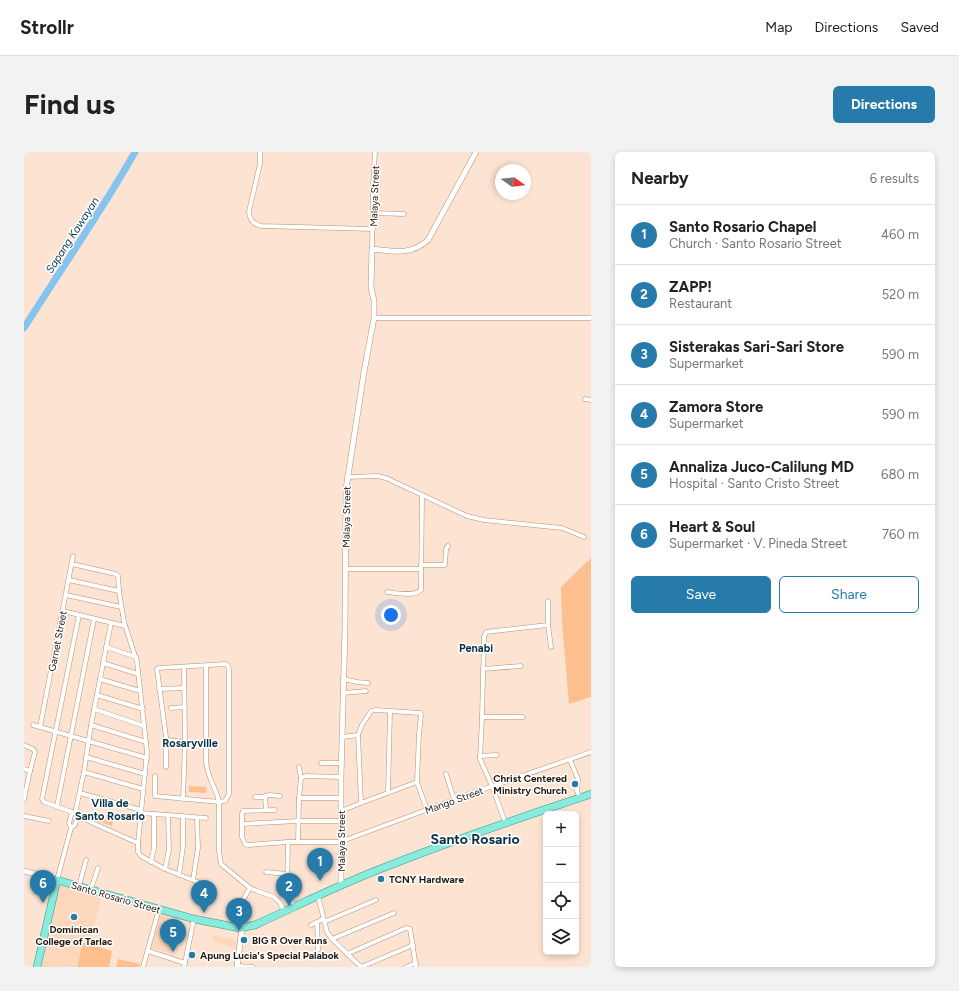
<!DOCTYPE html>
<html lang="en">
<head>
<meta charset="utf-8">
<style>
	:root { --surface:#fff; --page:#f2f2f2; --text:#222; --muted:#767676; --line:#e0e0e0; --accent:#267bab }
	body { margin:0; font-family:Figtree,sans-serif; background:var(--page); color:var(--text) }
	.controls { position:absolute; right:12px; bottom:12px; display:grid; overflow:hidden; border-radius:6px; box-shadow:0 2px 6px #0003 }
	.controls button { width:36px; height:36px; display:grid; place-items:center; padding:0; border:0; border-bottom:1px solid var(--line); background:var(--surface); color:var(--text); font:20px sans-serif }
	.compass { position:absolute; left:471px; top:12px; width:36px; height:36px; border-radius:50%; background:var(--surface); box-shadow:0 2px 6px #0003; rotate:104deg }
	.you { position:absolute; left:367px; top:463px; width:14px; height:14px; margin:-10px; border:3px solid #fff; border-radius:50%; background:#1a73e8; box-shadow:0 0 0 6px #1a73e833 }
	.badge { display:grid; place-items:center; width:26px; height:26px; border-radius:50%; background:var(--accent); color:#fff; font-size:13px; font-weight:700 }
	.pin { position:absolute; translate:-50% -33px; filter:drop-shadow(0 1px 2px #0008) }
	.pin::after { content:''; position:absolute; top:21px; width:14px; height:12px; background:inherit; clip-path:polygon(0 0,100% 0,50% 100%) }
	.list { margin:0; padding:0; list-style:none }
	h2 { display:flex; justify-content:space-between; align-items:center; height:52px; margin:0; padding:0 16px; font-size:17px }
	h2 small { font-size:13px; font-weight:400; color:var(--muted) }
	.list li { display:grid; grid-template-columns:26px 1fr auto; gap:12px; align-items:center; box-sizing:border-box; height:60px; padding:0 16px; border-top:1px solid var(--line) }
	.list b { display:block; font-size:15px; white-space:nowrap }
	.list p { margin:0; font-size:13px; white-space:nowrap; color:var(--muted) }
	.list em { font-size:13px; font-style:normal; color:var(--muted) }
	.actions { display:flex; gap:8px; padding:12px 16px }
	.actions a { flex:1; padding:9px 0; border:1px solid var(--accent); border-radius:6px; text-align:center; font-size:14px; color:var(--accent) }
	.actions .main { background:var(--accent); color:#fff }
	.icon { flex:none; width:22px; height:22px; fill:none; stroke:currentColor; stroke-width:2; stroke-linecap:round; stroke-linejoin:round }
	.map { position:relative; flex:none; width:567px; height:815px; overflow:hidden; border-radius:6px }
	header { display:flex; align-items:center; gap:24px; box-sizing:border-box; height:56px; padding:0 20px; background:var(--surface); border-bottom:1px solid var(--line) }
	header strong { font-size:19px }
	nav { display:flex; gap:22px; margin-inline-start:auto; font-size:14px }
	.intro { display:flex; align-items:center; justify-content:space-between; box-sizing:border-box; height:96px; padding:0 24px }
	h1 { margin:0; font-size:28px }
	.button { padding:10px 18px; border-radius:6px; background:var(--accent); color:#fff; font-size:14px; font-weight:700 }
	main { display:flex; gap:24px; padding:0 24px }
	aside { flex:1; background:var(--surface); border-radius:6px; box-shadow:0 2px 6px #0003 }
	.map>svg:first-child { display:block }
	.built { fill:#fcd7bb }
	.green { fill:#febf8e }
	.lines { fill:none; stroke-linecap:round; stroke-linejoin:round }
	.river { stroke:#84c4ef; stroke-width:7 }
	.minor-casing { stroke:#b59073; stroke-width:5 }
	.tertiary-casing { stroke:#b59073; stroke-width:6 }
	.primary-casing { stroke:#329883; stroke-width:8 }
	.minor { stroke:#fff; stroke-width:4 }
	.tertiary { stroke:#fff; stroke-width:5 }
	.primary { stroke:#88ebdb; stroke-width:7 }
	.poi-dot { fill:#267bab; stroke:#fff; stroke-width:1.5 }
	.labels { text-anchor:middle; stroke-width:3; stroke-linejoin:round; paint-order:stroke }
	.street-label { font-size:10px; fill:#25170c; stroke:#fff }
	.poi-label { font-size:10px; font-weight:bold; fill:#25170c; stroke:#fff; text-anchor:start }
	.water-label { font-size:11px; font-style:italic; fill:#053c58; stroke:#fff }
	.neighbourhood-label { font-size:11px; font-weight:bold; fill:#0a334a; stroke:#fff }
	.district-label { font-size:14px; font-weight:bold; fill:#0a334a; stroke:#fff }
</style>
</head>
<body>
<header>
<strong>Strollr</strong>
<nav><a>Map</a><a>Directions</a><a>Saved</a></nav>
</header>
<div class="intro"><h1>Find us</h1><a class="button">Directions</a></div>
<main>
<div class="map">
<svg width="567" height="815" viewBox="0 0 567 815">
	<rect width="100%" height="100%" fill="#fde4d2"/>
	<g class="built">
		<path d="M36,732l42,11 -12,48 -7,-1 -6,25h-37z"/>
		<path d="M137,758l17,5 -9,38 -18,-5z"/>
		<path d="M190,783l23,5 -1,8 -23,-7z"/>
	</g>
	<g class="green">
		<path d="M567,406v139l-22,7 -7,-81 -1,-36z"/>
		<path d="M165,634l17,1v6l-17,-1z"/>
		<path d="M76,662l14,4 -2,8 -15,-5z"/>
		<path d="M59,790l29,9 -3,16h-32z"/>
		<path d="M94,807l22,5 -1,3h-23z"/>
	</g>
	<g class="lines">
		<path class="river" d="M0,176c37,-59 77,-116 111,-176"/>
		<defs>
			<g id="minor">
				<path d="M236,0v12l-11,47c0,8 4,13 12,15l112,3"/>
				<path d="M349,61l31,1"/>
				<path d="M348,97l1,-65 2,-32"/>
				<path d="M350,166h217"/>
				<path d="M561,247l6,1"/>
				<path d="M323,325l31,-1 8,2 81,38 17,4 78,8 22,9"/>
				<path d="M48,412l44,10 2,2 1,15 5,31 13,40 10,90 -9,91v9l3,4 24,13 35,14"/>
				<path d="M397,413h24l1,-16 2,-3"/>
				<path d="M322,417h75"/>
				<path d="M45,428l50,11"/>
				<path d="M363,440c9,1 27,5 34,-2l1,-95"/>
				<path d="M42,443l55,12"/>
				<path d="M524,449v24l3,22"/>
				<path d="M39,459l62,15"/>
				<path d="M55,463l-37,184 2,3 28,10 25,13 41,18"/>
				<path d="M82,495l30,10"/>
				<path d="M79,511l35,11"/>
				<path d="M182,514v95c1,16 10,26 13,41v49l2,13 29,24 7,3 17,6 6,6 4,8"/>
				<path d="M459,517l38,-3"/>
				<path d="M76,527l40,12"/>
				<path d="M319,527l14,3 11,1"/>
				<path d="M135,537l25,-1"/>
				<path d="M319,541l23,-2"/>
				<path d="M73,543l46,14"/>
				<path d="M147,556l14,-1"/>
				<path d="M70,557l50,17"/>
				<path d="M458,565h41"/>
				<path d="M9,573l114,33"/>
				<path d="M67,573l55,17"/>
				<path d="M16,575l33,-171"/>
				<path d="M318,585l16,-2"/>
				<path d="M143,588l18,2"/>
				<path d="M0,593l9,4 2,3 -5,19"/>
				<path d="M456,604l17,-1"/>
				<path d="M62,605l59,17"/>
				<path d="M546,608l8,19 -1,12 3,7"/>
				<path d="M297,611h20"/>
				<path d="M275,615l2,11"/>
				<path d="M0,617l6,2 -6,28"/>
				<path d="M60,620l59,17"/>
				<path d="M422,622l8,25"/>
				<path d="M131,624v20l64,6 6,-1 4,-7v-125l-1,-3 -2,-2 -67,4 -2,1 9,68v30"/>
				<path d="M56,641l61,17"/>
				<path d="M364,641l2,-81"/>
				<path d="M231,645h7l7,-2 11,1"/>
				<path d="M241,645l1,13"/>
				<path d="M275,646h42"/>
				<path d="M159,647l2,-57 -1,-75"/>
				<path d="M337,651l-3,-68 4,-10 9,-14 5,-1 44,3 1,2 -2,19 -2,48 10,28"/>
				<path d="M33,654l37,-187"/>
				<path d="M317,659l20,-8 56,-21"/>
				<path d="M51,661l9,-41 7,-47 20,-102"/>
				<path d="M117,661l65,5"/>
				<path d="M0,664l25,5"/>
				<path d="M481,670l-13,-36 -12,-27 2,-42 2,-80 2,-5 62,-7"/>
				<path d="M218,672v-10l1,-3 32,-1"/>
				<path d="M47,676l4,-3 3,-10"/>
				<path d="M264,690h52l121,-45 130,-45"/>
				<path d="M274,690l1,-44 2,-20 5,-2 35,1"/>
				<path d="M127,710l3,-14v-34"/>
				<path d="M141,717l4,-20 -1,-34"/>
				<path d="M242,720l21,2"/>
				<path d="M155,723l4,-28v-31"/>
				<path d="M33,728l14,-52 -2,-5 3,-11"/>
				<path d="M169,728l5,-32 -1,-30"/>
				<path d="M55,734l7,-26"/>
				<path d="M67,737l7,-21"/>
				<path d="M294,744l9,36 5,7 29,28"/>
				<path d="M220,746l6,-10"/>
				<path d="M270,754l-7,-15 1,-49 -40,3 -3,-1 -3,-7v-13l56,-3h42"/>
				<path d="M293,770l1,28"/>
				<path d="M300,770l52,-22"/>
				<path d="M287,773l12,-6"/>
				<path d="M308,787l62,-26"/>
				<path d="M124,799l37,12"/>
				<path d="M323,802l59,-26 4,1 6,38"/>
				<path d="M213,814l16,1"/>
				<path d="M119,815l16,-58"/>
				<path d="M160,815l10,-48"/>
				<path d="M337,815l52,-22"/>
				<path d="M382,815l10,-4"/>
			</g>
			<g id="tertiary">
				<path d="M0,719l33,9"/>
				<path d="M317,733v-108l4,-148 1,-140 18,-117 10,-54v-17l-3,-14 1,-38c22,2 38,7 56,-9l48,-88"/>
				<path d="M213,815l5,-39"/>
			</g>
			<path id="primary" d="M13,815l20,-87 137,39 46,9 15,-3c44,-20 87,-42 133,-59 67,-27 135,-49 203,-72"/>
		</defs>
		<use href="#minor" class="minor-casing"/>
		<use href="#tertiary" class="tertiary-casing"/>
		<use href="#primary" class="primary-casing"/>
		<use href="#minor" class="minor"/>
		<use href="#tertiary" class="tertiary"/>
		<use href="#primary" class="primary"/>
	</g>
	<g class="poi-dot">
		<circle cx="551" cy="632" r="4"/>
		<circle cx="357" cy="727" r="4"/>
		<circle cx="50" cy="765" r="4"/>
		<circle cx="220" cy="788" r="4"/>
		<circle cx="168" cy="803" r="4"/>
	</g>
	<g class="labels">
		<g class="street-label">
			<text transform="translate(350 44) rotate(-88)" y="4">Malaya Street</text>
			<text transform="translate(322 365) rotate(-89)" y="4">Malaya Street</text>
			<text transform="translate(33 489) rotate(-79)" y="4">Garnet Street</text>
			<text transform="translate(430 648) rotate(-20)" y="4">Mango Street</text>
			<text transform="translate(317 689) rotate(-90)" y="4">Malaya Street</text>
			<text transform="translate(92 745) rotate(16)" y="4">Santo Rosario Street</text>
		</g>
		<g class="poi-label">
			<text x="543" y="630" text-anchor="end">Christ Centered<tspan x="543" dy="12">Ministry Church</tspan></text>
			<text x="365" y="731">TCNY Hardware</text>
			<text x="50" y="781" text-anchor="middle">Dominican<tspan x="50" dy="12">College of Tarlac</tspan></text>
			<text x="228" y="792">BIG R Over Runs</text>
			<text x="176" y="807">Apung Lucia's Special Palabok</text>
		</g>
		<g class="water-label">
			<text transform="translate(48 83) rotate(-57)" y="4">Sapang Kawayan</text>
		</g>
		<g class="neighbourhood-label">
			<text x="452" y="500">Penabi</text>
			<text x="166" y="595">Rosaryville</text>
			<text x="86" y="655">Villa de<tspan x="86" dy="13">Santo Rosario</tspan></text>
		</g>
		<g class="district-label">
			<text x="451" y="692">Santo Rosario</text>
		</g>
	</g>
</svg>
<div class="controls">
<button>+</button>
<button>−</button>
<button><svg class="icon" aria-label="locate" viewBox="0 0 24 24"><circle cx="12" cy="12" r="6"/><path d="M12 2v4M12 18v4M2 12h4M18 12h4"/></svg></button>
<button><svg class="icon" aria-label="layers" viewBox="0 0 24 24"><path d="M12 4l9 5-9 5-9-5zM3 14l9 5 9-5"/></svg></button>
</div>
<svg class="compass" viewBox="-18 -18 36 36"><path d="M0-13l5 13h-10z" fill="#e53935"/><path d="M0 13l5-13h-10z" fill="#767676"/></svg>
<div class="you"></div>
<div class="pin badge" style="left:296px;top:729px">1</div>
<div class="pin badge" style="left:265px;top:754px">2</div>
<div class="pin badge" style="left:215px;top:779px">3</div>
<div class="pin badge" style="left:180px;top:761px">4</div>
<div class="pin badge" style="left:149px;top:800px">5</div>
<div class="pin badge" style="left:19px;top:751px">6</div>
</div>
<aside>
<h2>Nearby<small>6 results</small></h2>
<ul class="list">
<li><span class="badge">1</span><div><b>Santo Rosario Chapel</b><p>Church · Santo Rosario Street</p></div><em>460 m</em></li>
<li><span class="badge">2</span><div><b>ZAPP!</b><p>Restaurant</p></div><em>520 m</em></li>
<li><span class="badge">3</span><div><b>Sisterakas Sari-Sari Store</b><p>Supermarket</p></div><em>590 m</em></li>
<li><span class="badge">4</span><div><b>Zamora Store</b><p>Supermarket</p></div><em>590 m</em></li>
<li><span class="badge">5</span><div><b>Annaliza Juco-Calilung MD</b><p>Hospital · Santo Cristo Street</p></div><em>680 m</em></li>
<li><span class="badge">6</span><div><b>Heart &amp; Soul</b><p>Supermarket · V. Pineda Street</p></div><em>760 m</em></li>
</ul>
<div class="actions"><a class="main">Save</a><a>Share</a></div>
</aside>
</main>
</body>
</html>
